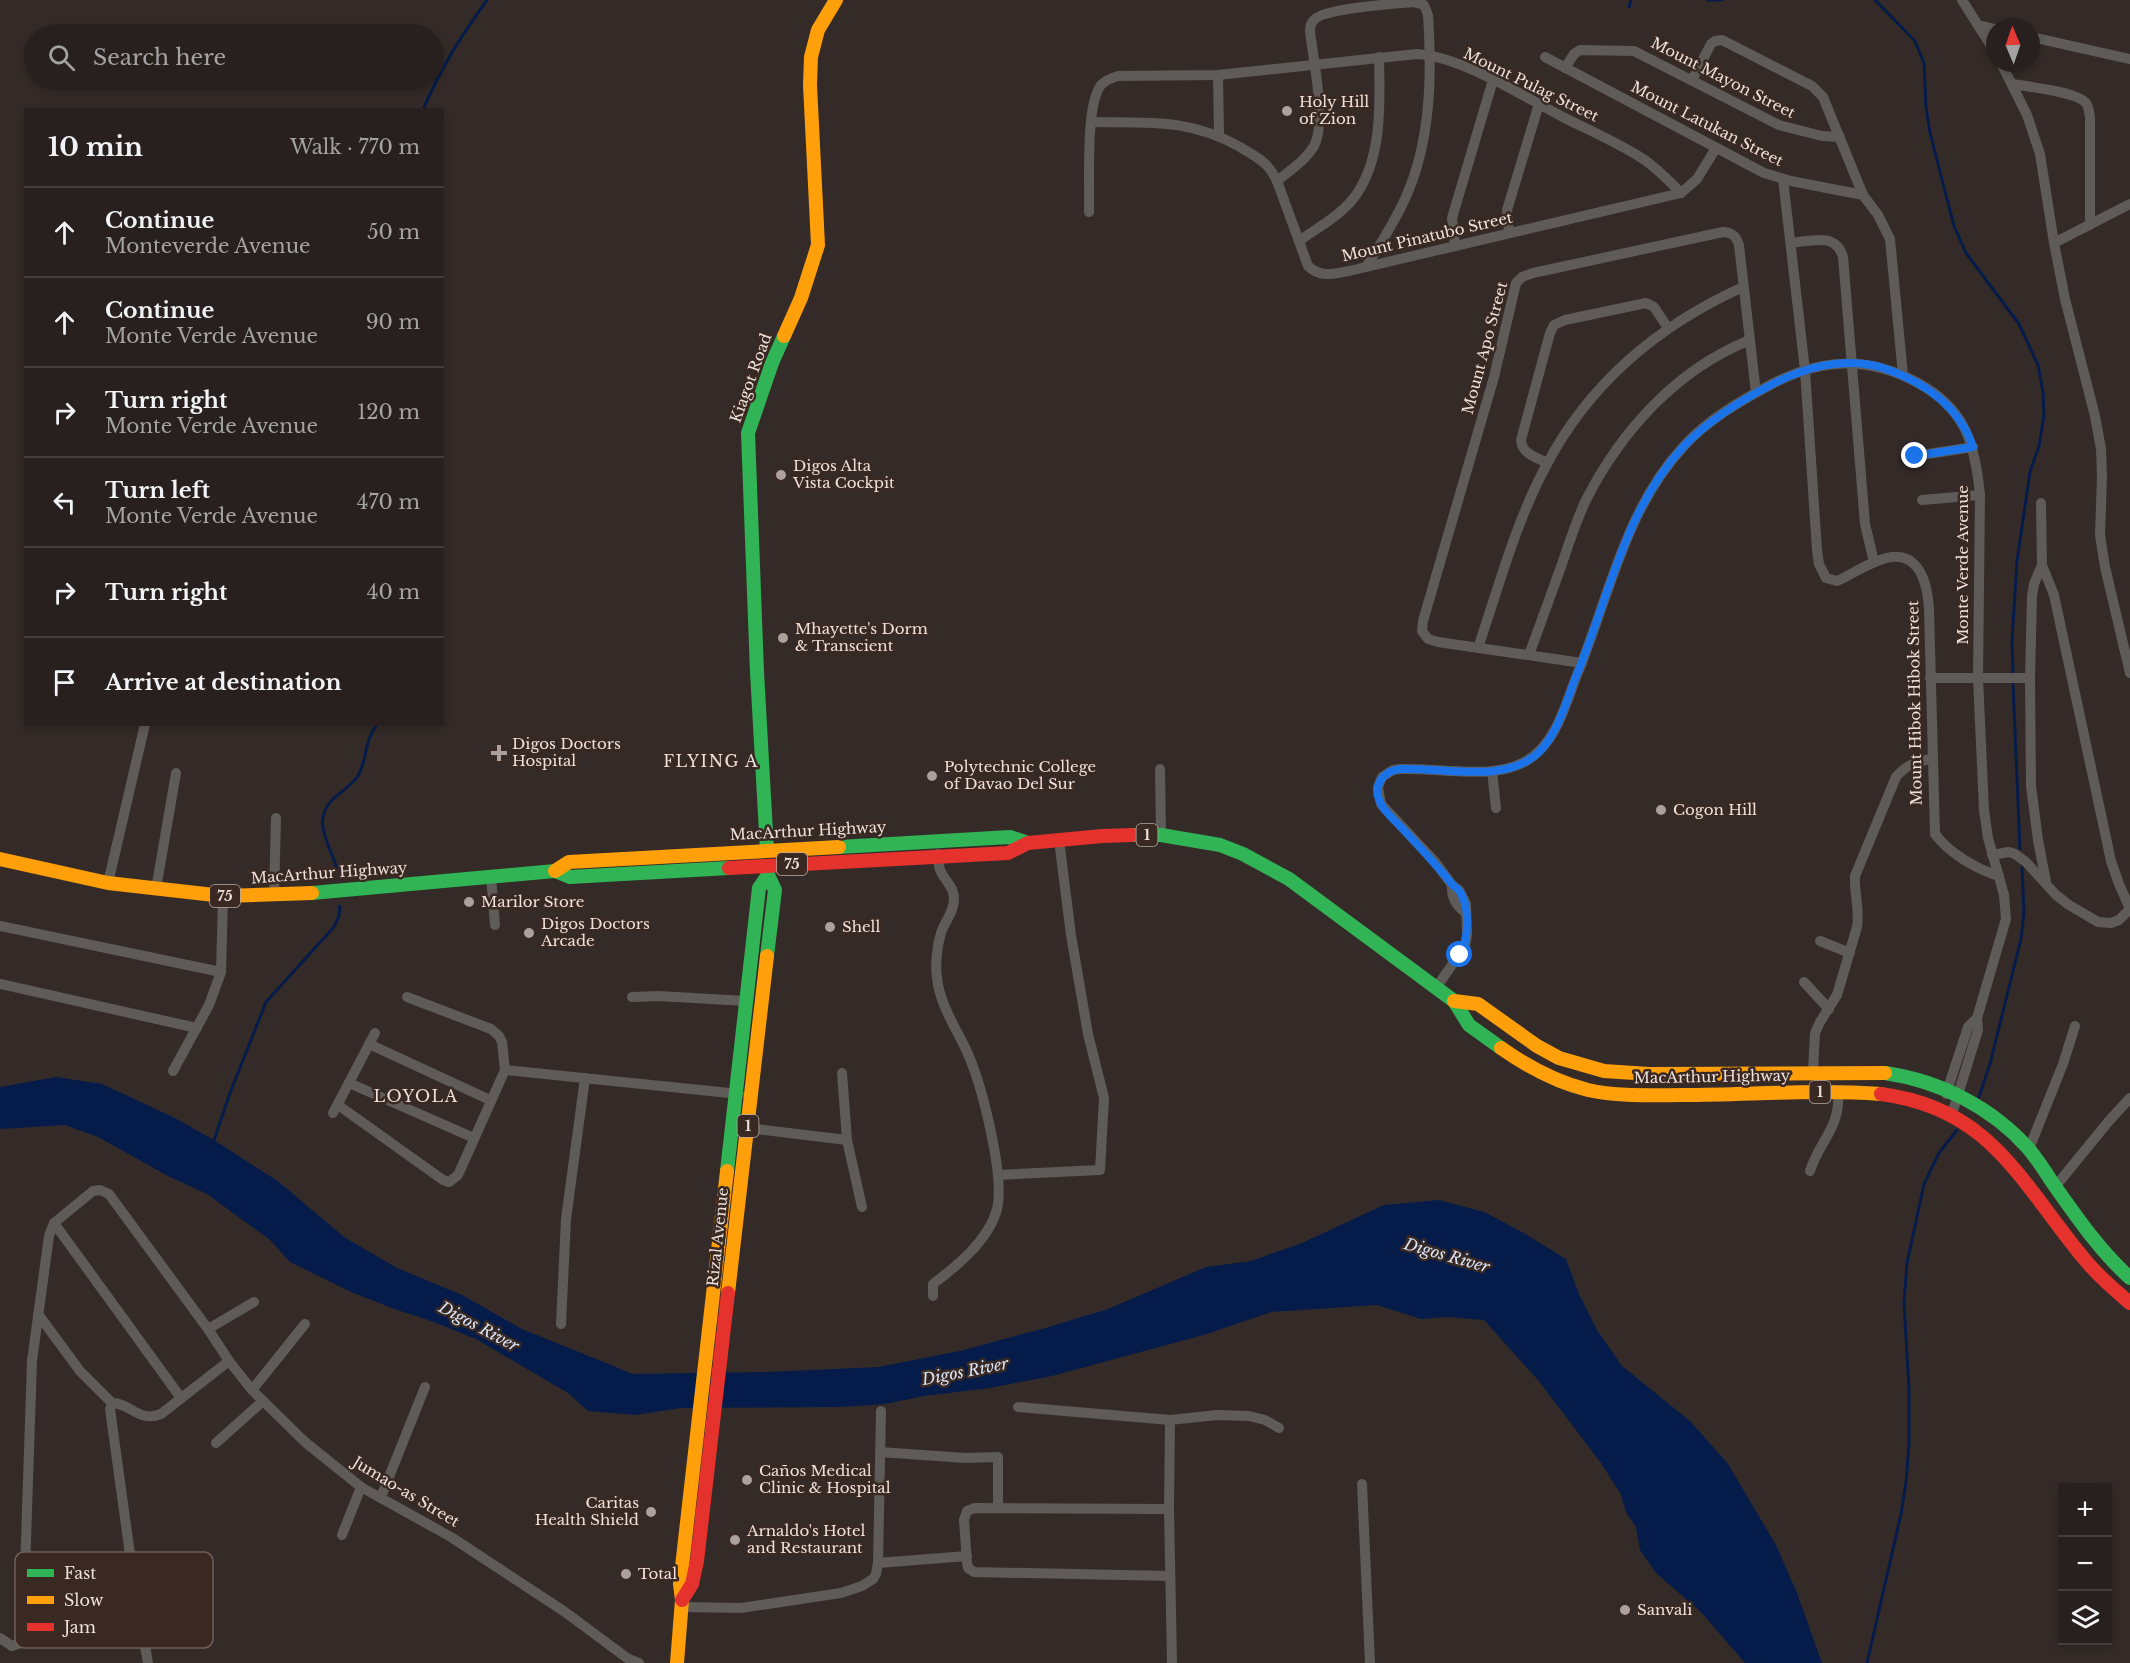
<!DOCTYPE html>
<html lang="en">
<head>
<meta charset="utf-8">
<style>
	:root { --surface:#27201e; --page:#2f2827; --text:#f1f3f6; --muted:#a4a3a4; --line:#433e3c }
	body { margin:0; font-family:"Libre Baskerville",serif; background:var(--page); color:var(--text) }
	.controls { position:absolute; right:18px; bottom:18px; display:grid; overflow:hidden; border-radius:0px; box-shadow:0 3px 9px #0003 }
	.controls button { width:54px; height:54px; display:grid; place-items:center; padding:0; border:0; border-bottom:2px solid var(--line); background:var(--surface); color:var(--text); font:30px sans-serif }
	.compass { position:absolute; left:1986px; top:18px; width:54px; height:54px; border-radius:50%; background:var(--surface); box-shadow:0 3px 9px #0003; rotate:358deg }
	.stop { position:absolute; width:18px; height:18px; margin:-14px; border:4px solid #1a73e8; border-radius:50%; background:#fff }
	.stop.end { background:#1a73e8; border-color:#fff; box-shadow:0 2px 6px #0008 }
	.list { margin:0; padding:0; list-style:none }
	h2 { display:flex; justify-content:space-between; align-items:center; height:78px; margin:0; padding:0 24px; font-size:26px }
	h2 small { font-size:20px; font-weight:400; color:var(--muted) }
	.list li { display:grid; grid-template-columns:39px 1fr auto; gap:18px; align-items:center; box-sizing:border-box; height:90px; padding:0 24px; border-top:2px solid var(--line) }
	.list b { display:block; font-size:22px; white-space:nowrap }
	.list p { margin:0; font-size:20px; white-space:nowrap; color:var(--muted) }
	.list em { font-size:20px; font-style:normal; color:var(--muted) }
	.icon { flex:none; width:33px; height:33px; fill:none; stroke:currentColor; stroke-width:2; stroke-linecap:round; stroke-linejoin:round }
	.map { position:relative; flex:none; width:2130px; height:1663px; overflow:hidden }
	.search { position:absolute; background:var(--surface); box-shadow:0 3px 9px #0003; left:24px; top:24px; width:420px; height:66px; display:flex; align-items:center; gap:15px; box-sizing:border-box; padding:0 21px; border-radius:33px; color:var(--muted); font-size:22px }
	.panel { position:absolute; background:var(--surface); box-shadow:0 3px 9px #0003; left:24px; top:108px; width:420px; height:618px; border-radius:0px }
	.map>svg:first-child { display:block }
	.water { fill:#051c4a }
	.lines { fill:none; stroke-linecap:round; stroke-linejoin:round }
	.stream { stroke:#051c4a; stroke-width:3 }
	.street { stroke:#5e5b58; stroke-width:10 }
	.fast { stroke:#30b455; stroke-width:14 }
	.slow { stroke:#ff9f0a; stroke-width:14 }
	.jam { stroke:#e5322d; stroke-width:14 }
	.route { stroke:#1a73e8; stroke-width:8 }
	.poi-dot { fill:#aca19d; stroke:#3a2922; stroke-width:2 }
	.labels { text-anchor:middle; stroke-width:5; stroke-linejoin:round; paint-order:stroke }
	.shield { fill:#3a2922; stroke:#b7aaa4; stroke-width:1.5 }
	.shield-label { font-size:14px; font-weight:bold; fill:#ede1dc }
	.street-label { font-size:15px; fill:#ede1dc; stroke:#3a2922 }
	.poi-label { font-size:15px; fill:#ede1dc; stroke:#3a2922; text-anchor:start }
	.neighbourhood-label { font-size:16px; letter-spacing:1.5px; fill:#ede1dc; stroke:#3a2922 }
	.water-label { font-size:16px; font-style:italic; fill:#d8e5f9; stroke:#3a2922 }
	.key { fill:#3a2922; stroke:#70605a; stroke-width:1.5 }
	.key-label { font-size:16px; fill:#ede1dc }
</style>
</head>
<body>
<div class="map">
<svg width="2130" height="1663" viewBox="0 0 2130 1663">
	<rect width="100%" height="100%" fill="#342b28"/>
	<path class="water" d="M56,1077l46,7 71,33 41,23 65,42 65,55 53,31 65,27 60,34 111,45 134,-2 111,-5 82,-16 85,-23 63,-19 98,-42 45,-6 51,-18 82,-38 55,-5 45,12 38,20 44,27 13,35 18,36 25,36 68,55 38,43 48,81 21,48 25,70h-77l-44,-51 -45,-39 -16,-23 -4,-23 -9,-13 -7,-21 -19,-30 -63,-83 -54,-60 -37,-3 -26,2 -44,-14 -106,7 -64,22 -155,42 -62,12 -66,8 -39,8 -43,3 -161,1 -46,7 -47,-4 -20,-18 -92,-54 -45,-18 -37,-12 -45,-18 -59,-29 -20,-22 -63,-46 -39,-18 -70,-39 -33,-12 -65,4v-42z"/>
	<g class="lines">
		<g class="stream">
			<path d="M1708,0h14"/>
			<path d="M1875,0l40,41 9,22 2,44 4,26 24,93 12,27 53,71 19,41 5,27 1,23 -5,31 -9,26 -13,89 -5,79 1,32"/>
			<path d="M1629,7l2,-7"/>
			<path d="M423,110c17,-41 38,-74 64,-110"/>
			<path d="M2013,684l7,165"/>
			<path d="M337,869c-7,-25 -27,-49 -3,-71 8,-7 19,-14 24,-22 10,-17 5,-33 19,-52"/>
			<path d="M1979,1097l11,-33 31,-125 3,-27 -2,-44"/>
			<path d="M213,1143l17,-50 36,-91 68,-75 5,-11 1,-10"/>
			<path d="M1867,1663l34,-149 5,-32 3,-37v-56l-5,-86 3,-40 17,-79 15,-31 18,-23"/>
		</g>
		<g class="street">
			<path d="M1962,0l33,52"/>
			<path d="M1978,25l17,4"/>
			<path d="M2031,37l99,22"/>
			<path d="M1545,57l219,116 27,8 72,14"/>
			<path d="M2001,63l26,52 13,39 14,89 11,56 30,117 6,33 1,27 -2,59 5,32 25,106"/>
			<path d="M1565,68l9,-14 6,-4 54,1 145,74 43,11 18,1"/>
			<path d="M1218,75l1,60"/>
			<path d="M1692,80l19,-36 4,-3 7,-1 90,46 11,11 40,98 15,20 12,24 13,136"/>
			<path d="M2012,84c16,3 64,7 74,19 3,4 3,9 4,14v108"/>
			<path d="M1091,122c57,1 98,-4 149,25 18,11 28,15 37,34l31,85c13,12 25,8 41,5l332,-78 16,-14 19,-31"/>
			<path d="M1783,179l22,191 12,180 2,14 7,14 11,3c13,-6 25,-14 38,-19 40,-18 52,14 54,47l6,225c14,19 41,35 64,42"/>
			<path d="M1277,181c12,-10 29,-21 37,-35 13,-25 -1,-86 -4,-115 0,-5 1,-9 5,-12 12,-11 79,-15 98,-17l11,3 4,10c4,61 3,127 -23,184 -11,24 -25,46 -39,68"/>
			<path d="M1089,212c1,-27 -4,-107 12,-127 5,-5 10,-7 17,-9l100,-1 199,-21c45,3 104,41 144,62 27,14 56,26 82,43 14,9 26,22 38,34"/>
			<path d="M1509,233l-2,-23 32,-106"/>
			<path d="M1299,241c18,-13 39,-24 54,-42 30,-38 27,-96 26,-142"/>
			<path d="M1791,243c19,-2 45,-11 52,14l22,267 9,38"/>
			<path d="M2054,243l76,-39"/>
			<path d="M1455,246l-3,-28 41,-138"/>
			<path d="M1915,456l58,-9"/>
			<path d="M1547,463c-11,-6 -25,-9 -26,-23l29,-107 4,-8 11,-5 81,-17 8,4 14,21"/>
			<path d="M1922,500l58,-5"/>
			<path d="M2041,503l1,62 12,30 57,266 8,23 11,25"/>
			<path d="M2042,565l-8,19 -2,12 -2,82 1,108 7,54 8,42"/>
			<path d="M1478,648c21,-62 38,-127 69,-184 44,-83 112,-139 196,-177"/>
			<path d="M1529,655c11,-30 22,-60 33,-91 7,-21 14,-43 24,-64 35,-69 91,-131 164,-160"/>
			<path d="M1582,663l-144,-21 -10,-3 -6,-8 1,-10 71,-244 22,-94 6,-6 11,-4 190,-41c10,1 13,4 16,13l17,148"/>
			<path d="M1930,678h100"/>
			<path d="M1160,769l1,66"/>
			<path d="M1492,771l4,37"/>
			<path d="M1992,855l17,-3 6,2 11,8 30,33 13,10 29,17 13,1 8,-3 11,-11"/>
			<path d="M491,877l4,48"/>
			<path d="M108,883l37,-159"/>
			<path d="M1452,885c-1,12 4,21 14,28"/>
			<path d="M156,889l20,-116"/>
			<path d="M274,895l2,-77"/>
			<path d="M0,926l221,46"/>
			<path d="M1820,941l30,12"/>
			<path d="M1804,982l25,27"/>
			<path d="M0,984l197,44"/>
			<path d="M1436,988l29,-42 2,-11 -1,-31 -7,-14 -7,-5 -16,-22 -55,-59 -3,-17 4,-10 11,-7 7,-1c43,-2 106,16 139,-18 20,-19 28,-51 38,-76 32,-78 48,-165 106,-228 24,-27 57,-46 89,-63 50,-26 96,-28 146,-1 48,26 57,61 62,112l-2,183 6,132 4,28 16,57 2,24 -29,99 -9,9 -22,67"/>
			<path d="M632,997l26,-1 88,5"/>
			<path d="M369,1044l121,56"/>
			<path d="M505,1070l234,24"/>
			<path d="M173,1071l36,-66 12,-33 2,-76"/>
			<path d="M1813,1071l2,-38 5,-11 17,-27 20,-68c3,-18 -3,-34 -2,-51l41,-99c10,-12 21,-16 36,-18"/>
			<path d="M842,1073l5,67 15,67"/>
			<path d="M349,1083l125,55"/>
			<path d="M338,1105l105,75 6,2 9,-7 47,-105 -3,-28 -3,-6 -8,-7 -84,-32"/>
			<path d="M333,1113l42,-80"/>
			<path d="M1952,1114l26,-84 -1,-12"/>
			<path d="M747,1128l100,12"/>
			<path d="M2029,1149l34,-85 12,-38"/>
			<path d="M1810,1171c10,-31 31,-44 28,-79"/>
			<path d="M998,1175l102,-5 4,-72 -16,-64 -17,-99 -12,-95"/>
			<path d="M2055,1187l53,-65 22,-24"/>
			<path d="M54,1223l127,175"/>
			<path d="M933,1296v-12c24,-18 56,-44 64,-75 8,-33 -15,-123 -29,-155 -11,-25 -28,-48 -31,-76 -2,-13 0,-32 4,-45 4,-12 13,-21 13,-34 0,-12 -8,-17 -13,-27 -3,-6 -3,-12 -3,-18"/>
			<path d="M38,1314l42,57 32,32c19,0 26,20 49,11l68,-53"/>
			<path d="M561,1324l5,-105 19,-141"/>
			<path d="M208,1329l46,-27"/>
			<path d="M252,1390l53,-66"/>
			<path d="M112,1403l-2,6 22,160 16,94"/>
			<path d="M1018,1407l152,13 47,-5 32,1 16,4 14,8"/>
			<path d="M1170,1420l-1,89 3,154"/>
			<path d="M216,1443l47,-42"/>
			<path d="M880,1452l85,6 33,-1v51"/>
			<path d="M1362,1484l8,179"/>
			<path d="M381,1497l44,-110"/>
			<path d="M1169,1509l-194,-1 -8,3 -3,9 3,43 1,5 6,4 196,4"/>
			<path d="M342,1535l19,-48"/>
			<path d="M878,1563l89,-7"/>
			<path d="M681,1607l60,1 100,-15 21,-7 11,-7 3,-5 2,-11 3,-152"/>
			<path d="M0,1638l12,8 6,-2 3,-4 3,-39 8,-240 17,-125 5,-13 39,-32 7,-1 9,4 99,135 21,32 23,29 53,52 56,45 90,50 114,75 62,46 12,5"/>
		</g>
		<g class="fast">
			<path d="M1132,835h29l59,10 23,9 46,25 165,122 15,24 32,23"/>
			<path d="M839,847l171,-10 18,6"/>
			<path d="M767,850l-10,-178 -9,-239 24,-70 12,-27"/>
			<path d="M312,893l243,-22 15,6 159,-9"/>
			<path d="M767,956l8,-66 -7,-15v-8"/>
			<path d="M1885,1073c55,8 106,34 143,75 9,11 17,23 24,34 24,34 47,68 78,96"/>
			<path d="M727,1171l32,-283 9,-13"/>
		</g>
		<g class="slow">
			<path d="M784,336l17,-38 17,-53 -8,-160 1,-28 7,-27 18,-30"/>
			<path d="M0,859l108,24 115,13 89,-3"/>
			<path d="M555,871l14,-9 270,-15"/>
			<path d="M1454,1001l24,3 59,42 22,12 45,13 45,3 236,-1"/>
			<path d="M1501,1048c27,19 55,34 87,42 31,7 64,5 96,5 65,0 131,-6 197,-1"/>
			<path d="M728,1293l39,-337"/>
			<path d="M677,1663l5,-63 -2,-16 47,-413"/>
		</g>
		<g class="jam">
			<path d="M729,868l279,-15 20,-10 74,-7 30,-1"/>
			<path d="M1881,1094c108,14 138,85 200,161 14,18 31,33 49,48"/>
			<path d="M682,1600l10,-16 5,-23 31,-268"/>
		</g>
	</g>
	<g class="lines">
		<path class="route" d="M1460,955c9,-16 10,-48 0,-63 -2,-4 -7,-6 -9,-9 -16,-20 -33,-38 -50,-56 -7,-8 -17,-15 -21,-25 -8,-16 3,-31 20,-33 43,-2 107,16 140,-18 19,-20 27,-52 37,-77 32,-77 48,-165 107,-228 24,-25 54,-44 85,-60 35,-19 78,-31 117,-17 40,14 73,37 87,78l-58,9"/>
	</g>
	<g class="poi-dot">
		<circle cx="1287" cy="111" r="6"/>
		<circle cx="781" cy="475" r="6"/>
		<circle cx="783" cy="638" r="6"/>
		<path d="M496 744h6v6h6v6h-6v6h-6v-6h-6v-6h6z"/>
		<circle cx="932" cy="776" r="6"/>
		<circle cx="1661" cy="810" r="6"/>
		<circle cx="469" cy="902" r="6"/>
		<circle cx="830" cy="927" r="6"/>
		<circle cx="529" cy="933" r="6"/>
		<circle cx="747" cy="1480" r="6"/>
		<circle cx="651" cy="1512" r="6"/>
		<circle cx="735" cy="1540" r="6"/>
		<circle cx="626" cy="1574" r="6"/>
		<circle cx="1625" cy="1610" r="6"/>
	</g>
	<g class="labels">
		<g class="shield">
			<rect x="1136.5" y="824" width="21" height="22" rx="4.5"/>
			<rect x="777" y="853" width="30" height="22" rx="4.5"/>
			<rect x="210" y="885" width="30" height="22" rx="4.5"/>
			<rect x="1809.5" y="1081" width="21" height="22" rx="4.5"/>
			<rect x="737.5" y="1115" width="21" height="22" rx="4.5"/>
		</g>
		<g class="shield-label">
			<text x="1147" y="840">1</text>
			<text x="792" y="869">75</text>
			<text x="225" y="901">75</text>
			<text x="1820" y="1097">1</text>
			<text x="748" y="1131">1</text>
		</g>
		<g class="street-label">
			<text transform="translate(1723 78) rotate(27)" y="5">Mount Mayon Street</text>
			<text transform="translate(1531 85) rotate(26)" y="5">Mount Pulag Street</text>
			<text transform="translate(1707 124) rotate(27)" y="5">Mount Latukan Street</text>
			<text transform="translate(1427 237) rotate(-13)" y="5">Mount Pinatubo Street</text>
			<text transform="translate(1485 348) rotate(-75)" y="5">Mount Apo Street</text>
			<text transform="translate(751 378) rotate(-70)" y="5">Kiagot Road</text>
			<text transform="translate(1963 565) rotate(-90)" y="5">Monte Verde Avenue</text>
			<text transform="translate(1915 703) rotate(-91)" y="5">Mount Hibok Hibok Street</text>
			<text transform="translate(808 831) rotate(-3)" y="5">MacArthur Highway</text>
			<text transform="translate(329 873) rotate(-4)" y="5">MacArthur Highway</text>
			<text transform="translate(1712 1077) rotate(-1)" y="5">MacArthur Highway</text>
			<text transform="translate(718 1237) rotate(-84)" y="5">Rizal Avenue</text>
			<text transform="translate(406 1492) rotate(31)" y="5">Jumao-as Street</text>
		</g>
		<g class="poi-label">
			<text x="1299" y="107">Holy Hill<tspan x="1299" dy="17">of Zion</tspan></text>
			<text x="793" y="471">Digos Alta<tspan x="793" dy="17">Vista Cockpit</tspan></text>
			<text x="795" y="634">Mhayette's Dorm<tspan x="795" dy="17">&amp; Transcient</tspan></text>
			<text x="512" y="749">Digos Doctors<tspan x="512" dy="17">Hospital</tspan></text>
			<text x="944" y="772">Polytechnic College<tspan x="944" dy="17">of Davao Del Sur</tspan></text>
			<text x="1673" y="815">Cogon Hill</text>
			<text x="481" y="907">Marilor Store</text>
			<text x="541" y="929">Digos Doctors<tspan x="541" dy="17">Arcade</tspan></text>
			<text x="842" y="932">Shell</text>
			<text x="759" y="1476">Caños Medical<tspan x="759" dy="17">Clinic &amp; Hospital</tspan></text>
			<text x="639" y="1508" text-anchor="end">Caritas<tspan x="639" dy="17">Health Shield</tspan></text>
			<text x="747" y="1536">Arnaldo's Hotel<tspan x="747" dy="17">and Restaurant</tspan></text>
			<text x="638" y="1579">Total</text>
			<text x="1637" y="1615">Sanvali</text>
		</g>
		<g class="neighbourhood-label">
			<text x="711" y="767">FLYING A</text>
			<text x="416" y="1102">LOYOLA</text>
		</g>
		<g class="water-label">
			<text transform="translate(1447 1255) rotate(16)" y="6">Digos River</text>
			<text transform="translate(479 1326) rotate(28)" y="6">Digos River</text>
			<text transform="translate(965 1371) rotate(-11)" y="6">Digos River</text>
		</g>
	</g>
	<rect x="15" y="1552" width="198" height="96" rx="9" class="key"/>
	<rect x="27" y="1569" width="27" height="8" fill="#30b455"/>
	<rect x="27" y="1596" width="27" height="8" fill="#ff9f0a"/>
	<rect x="27" y="1623" width="27" height="8" fill="#e5322d"/>
	<g class="key-label">
		<text x="64" y="1579">Fast</text>
		<text x="64" y="1606">Slow</text>
		<text x="64" y="1633">Jam</text>
	</g>
</svg>
<div class="controls">
<button>+</button>
<button>−</button>
<button><svg class="icon" aria-label="layers" viewBox="0 0 24 24"><path d="M12 4l9 5-9 5-9-5zM3 14l9 5 9-5"/></svg></button>
</div>
<svg class="compass" viewBox="-18 -18 36 36"><path d="M0-13l5 13h-10z" fill="#e53935"/><path d="M0 13l5-13h-10z" fill="#a4a3a4"/></svg>
<div class="stop" style="left:1460px;top:955px"></div>
<div class="stop end" style="left:1915px;top:456px"></div>
<div class="search"><svg class="icon" aria-label="search" viewBox="0 0 24 24"><circle cx="10" cy="10" r="6"/><path d="M15 15l6 6"/></svg>Search here</div>
<section class="panel">
<h2>10 min<small>Walk · 770 m</small></h2>
<ul class="list">
<li><svg class="icon" aria-label="ahead" viewBox="0 0 24 24"><path d="M12 20V5M6 11l6-6 6 6"/></svg><div><b>Continue</b><p>Monteverde Avenue</p></div><em>50 m</em></li>
<li><svg class="icon" aria-label="ahead" viewBox="0 0 24 24"><path d="M12 20V5M6 11l6-6 6 6"/></svg><div><b>Continue</b><p>Monte Verde Avenue</p></div><em>90 m</em></li>
<li><svg class="icon" aria-label="right" viewBox="0 0 24 24"><path d="M7 20v-9h11M14 6l5 5-5 5"/></svg><div><b>Turn right</b><p>Monte Verde Avenue</p></div><em>120 m</em></li>
<li><svg class="icon" aria-label="left" viewBox="0 0 24 24"><path d="M17 20v-9H6M10 6l-5 5 5 5"/></svg><div><b>Turn left</b><p>Monte Verde Avenue</p></div><em>470 m</em></li>
<li><svg class="icon" aria-label="right" viewBox="0 0 24 24"><path d="M7 20v-9h11M14 6l5 5-5 5"/></svg><div><b>Turn right</b></div><em>40 m</em></li>
<li><svg class="icon" aria-label="arrive" viewBox="0 0 24 24"><path d="M6 21V4h12l-3 4 3 4H6"/></svg><div><b>Arrive at destination</b></div></li>
</ul>
</section>
</div>
</body>
</html>
